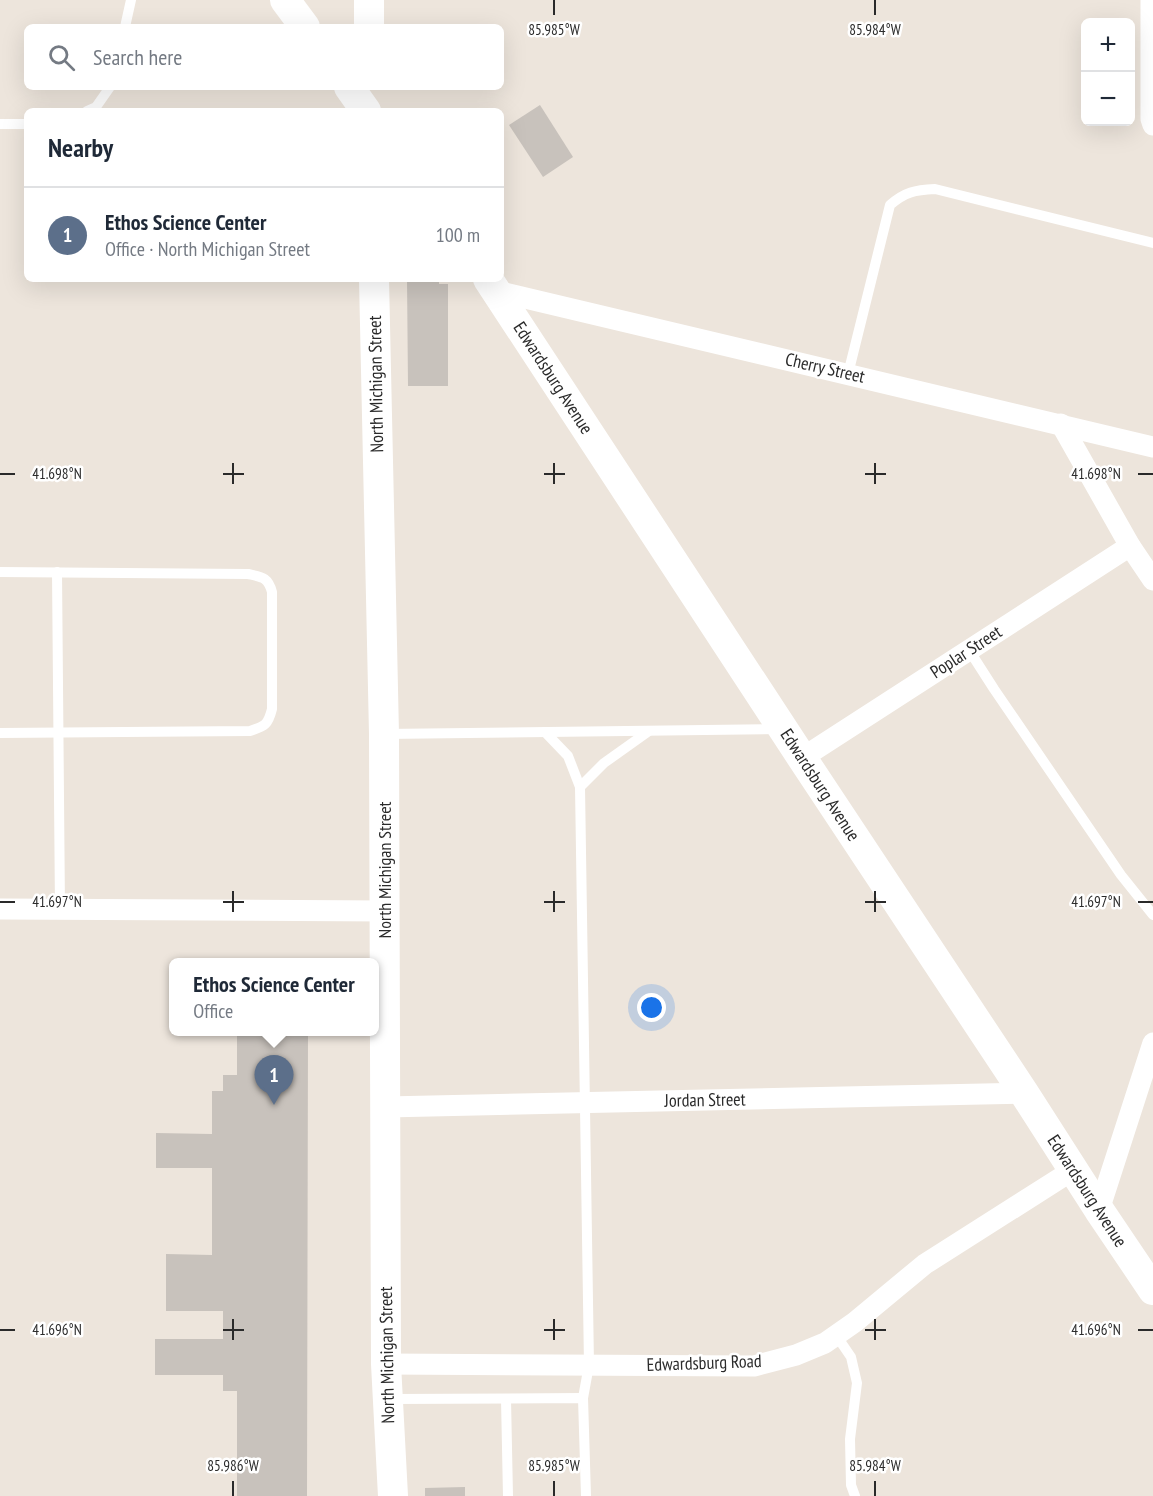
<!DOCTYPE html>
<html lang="en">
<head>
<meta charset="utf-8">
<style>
	:root { --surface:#fff; --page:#f2f2f3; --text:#1f2937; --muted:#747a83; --line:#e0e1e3; --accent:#111827 }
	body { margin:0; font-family:"PT Sans Narrow",sans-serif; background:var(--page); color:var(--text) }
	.controls { position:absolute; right:18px; top:18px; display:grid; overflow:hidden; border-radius:9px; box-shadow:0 6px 24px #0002 }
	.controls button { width:54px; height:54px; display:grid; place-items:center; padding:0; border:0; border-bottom:2px solid var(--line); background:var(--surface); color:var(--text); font:30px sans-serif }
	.you { position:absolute; left:652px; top:1008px; width:21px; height:21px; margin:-15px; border:4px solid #fff; border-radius:50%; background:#1a73e8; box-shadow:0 0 0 9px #1a73e833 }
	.badge { display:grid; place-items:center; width:39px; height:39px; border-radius:50%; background:var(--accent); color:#fff; font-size:20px; font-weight:700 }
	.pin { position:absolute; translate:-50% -50px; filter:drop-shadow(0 2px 3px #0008) }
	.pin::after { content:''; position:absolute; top:32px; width:21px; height:18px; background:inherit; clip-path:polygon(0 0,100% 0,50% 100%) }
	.popup { position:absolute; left:169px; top:958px; width:210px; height:78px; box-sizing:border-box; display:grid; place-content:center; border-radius:9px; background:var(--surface); filter:drop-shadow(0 2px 4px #0005); font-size:20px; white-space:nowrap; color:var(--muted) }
	.popup b { font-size:22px; color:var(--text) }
	.popup::after { content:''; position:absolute; left:50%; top:100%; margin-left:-12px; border:12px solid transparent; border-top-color:var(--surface) }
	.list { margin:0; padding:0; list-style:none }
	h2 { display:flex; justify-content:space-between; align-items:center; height:78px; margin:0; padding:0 24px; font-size:26px }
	h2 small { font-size:20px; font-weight:400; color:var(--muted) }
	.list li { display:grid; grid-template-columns:39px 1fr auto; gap:18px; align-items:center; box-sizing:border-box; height:96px; padding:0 24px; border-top:2px solid var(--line) }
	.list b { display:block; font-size:22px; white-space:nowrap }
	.list p { margin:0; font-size:20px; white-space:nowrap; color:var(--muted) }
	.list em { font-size:20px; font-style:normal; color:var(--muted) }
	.icon { flex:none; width:33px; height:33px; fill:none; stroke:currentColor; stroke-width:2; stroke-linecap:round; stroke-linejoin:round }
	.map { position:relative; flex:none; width:1153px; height:1496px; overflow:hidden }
	.search { position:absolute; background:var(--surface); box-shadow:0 6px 24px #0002; left:24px; top:24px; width:480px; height:66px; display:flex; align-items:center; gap:15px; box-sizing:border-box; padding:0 21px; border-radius:9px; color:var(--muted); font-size:22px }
	.panel { position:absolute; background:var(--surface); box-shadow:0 6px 24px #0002; left:24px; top:108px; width:480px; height:174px; border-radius:9px }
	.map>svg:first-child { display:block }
	.building { fill:#c8c2bc }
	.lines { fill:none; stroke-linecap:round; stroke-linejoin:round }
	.lane { stroke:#fff; stroke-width:10 }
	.street { stroke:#fff; stroke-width:21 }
	.secondary { stroke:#fff; stroke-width:30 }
	.ticks { fill:none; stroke:#2a2a2a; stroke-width:2 }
	.labels { text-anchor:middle; stroke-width:5; stroke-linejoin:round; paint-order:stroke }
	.street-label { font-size:18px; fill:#2a2a2a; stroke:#fff }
	.ticks-label { font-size:15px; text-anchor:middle; fill:#2a2a2a; stroke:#fff; stroke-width:5; stroke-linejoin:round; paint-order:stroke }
</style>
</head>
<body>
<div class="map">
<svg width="1153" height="1496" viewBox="0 0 1153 1496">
	<rect width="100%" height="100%" fill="#ede5dc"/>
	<g class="building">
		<path d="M540,105l33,52 -30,20 -34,-52z"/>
		<path d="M407,279h32v5h9v102h-40z"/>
		<path d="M237,1032h71l-1,464h-70v-105h-14v-16h-68v-36h68v-28h-57v-57l46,1v-87h-56v-35l56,1v-43h11v-16h14z"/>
		<path d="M465,1487v9h-40v-8z"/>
	</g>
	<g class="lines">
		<g class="lane">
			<path d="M125,27l6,-27"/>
			<path d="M87,111l9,-4 14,-20"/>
			<path d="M0,124h27"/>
			<path d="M848,374l42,-169c15,-13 25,-15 45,-16l218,54"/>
			<path d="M0,572l248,2c14,3 20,3 24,18v117c-4,16 -7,17 -22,22l-250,2"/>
			<path d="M57,572l3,338"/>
			<path d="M969,650l25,39 127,186 32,40"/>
			<path d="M545,732l23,24 12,31 9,578 -6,33"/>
			<path d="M384,734l396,-5"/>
			<path d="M580,787l24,-24 45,-32"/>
			<path d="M836,1335l15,22 6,26 -7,56 1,46 4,11"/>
			<path d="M391,1399l192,-1 3,98"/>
			<path d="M506,1399l2,97"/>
		</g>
		<g class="street">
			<path d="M1151,0v119l2,6"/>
			<path d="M496,291l657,156"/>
			<path d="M1061,424l69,122 23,34"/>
			<path d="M802,758l328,-212"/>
			<path d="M0,909l385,2"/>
			<path d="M386,1107l638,-14"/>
			<path d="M1099,1210l54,-167"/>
			<path d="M386,1364l368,2 42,-11 29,-12 30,-21 70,-58 148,-94"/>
		</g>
		<g class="secondary">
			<path d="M285,0l20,27"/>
			<path d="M369,0v27"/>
			<path d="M349,87l17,24"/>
			<path d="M374,279l10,455 2,630 7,132"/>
			<path d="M488,279l314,479 222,335 75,117 54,80"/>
		</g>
	</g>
	<path class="ticks" d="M554,0v15M875,0v15M233,463v21M554,463v21M875,463v21M0,474h15M223,474h21M544,474h21M865,474h21M1138,474h15M233,891v21M554,891v21M875,891v21M0,902h15M223,902h21M544,902h21M865,902h21M1138,902h15M233,1319v21M554,1319v21M875,1319v21M0,1330h15M223,1330h21M544,1330h21M865,1330h21M1138,1330h15M233,1481v15M554,1481v15M875,1481v15"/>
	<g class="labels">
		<g class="street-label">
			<text transform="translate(825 368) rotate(13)" y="6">Cherry Street</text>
			<text transform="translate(553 378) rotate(57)" y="6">Edwardsburg Avenue</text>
			<text transform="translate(376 384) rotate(-91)" y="6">North Michigan Street</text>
			<text transform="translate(966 652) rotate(-33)" y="6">Poplar Street</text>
			<text transform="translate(820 785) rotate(57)" y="6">Edwardsburg Avenue</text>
			<text transform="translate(385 870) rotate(-90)" y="6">North Michigan Street</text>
			<text transform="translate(705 1100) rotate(-1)" y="6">Jordan Street</text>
			<text transform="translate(1087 1191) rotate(57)" y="6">Edwardsburg Avenue</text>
			<text transform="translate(387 1355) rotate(-91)" y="6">North Michigan Street</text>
			<text transform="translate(704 1363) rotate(-2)" y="6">Edwardsburg Road</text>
		</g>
	</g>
	<g class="ticks-label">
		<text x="554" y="35">85.985°W</text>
		<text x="875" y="35">85.984°W</text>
		<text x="57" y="479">41.698°N</text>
		<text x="1096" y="479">41.698°N</text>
		<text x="57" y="907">41.697°N</text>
		<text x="1096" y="907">41.697°N</text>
		<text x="57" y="1335">41.696°N</text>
		<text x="1096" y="1335">41.696°N</text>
		<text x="233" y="1471">85.986°W</text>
		<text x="554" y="1471">85.985°W</text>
		<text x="875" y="1471">85.984°W</text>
	</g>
</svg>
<div class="controls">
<button>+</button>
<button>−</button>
</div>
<div class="you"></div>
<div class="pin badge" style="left:274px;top:1105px;background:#5c6f8a">1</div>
<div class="popup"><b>Ethos Science Center</b>Office</div>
<div class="search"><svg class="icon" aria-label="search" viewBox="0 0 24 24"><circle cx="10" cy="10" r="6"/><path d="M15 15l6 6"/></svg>Search here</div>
<section class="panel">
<h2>Nearby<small></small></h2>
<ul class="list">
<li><span class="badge" style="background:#5c6f8a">1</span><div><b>Ethos Science Center</b><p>Office · North Michigan Street</p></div><em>100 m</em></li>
</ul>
</section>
</div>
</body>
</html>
